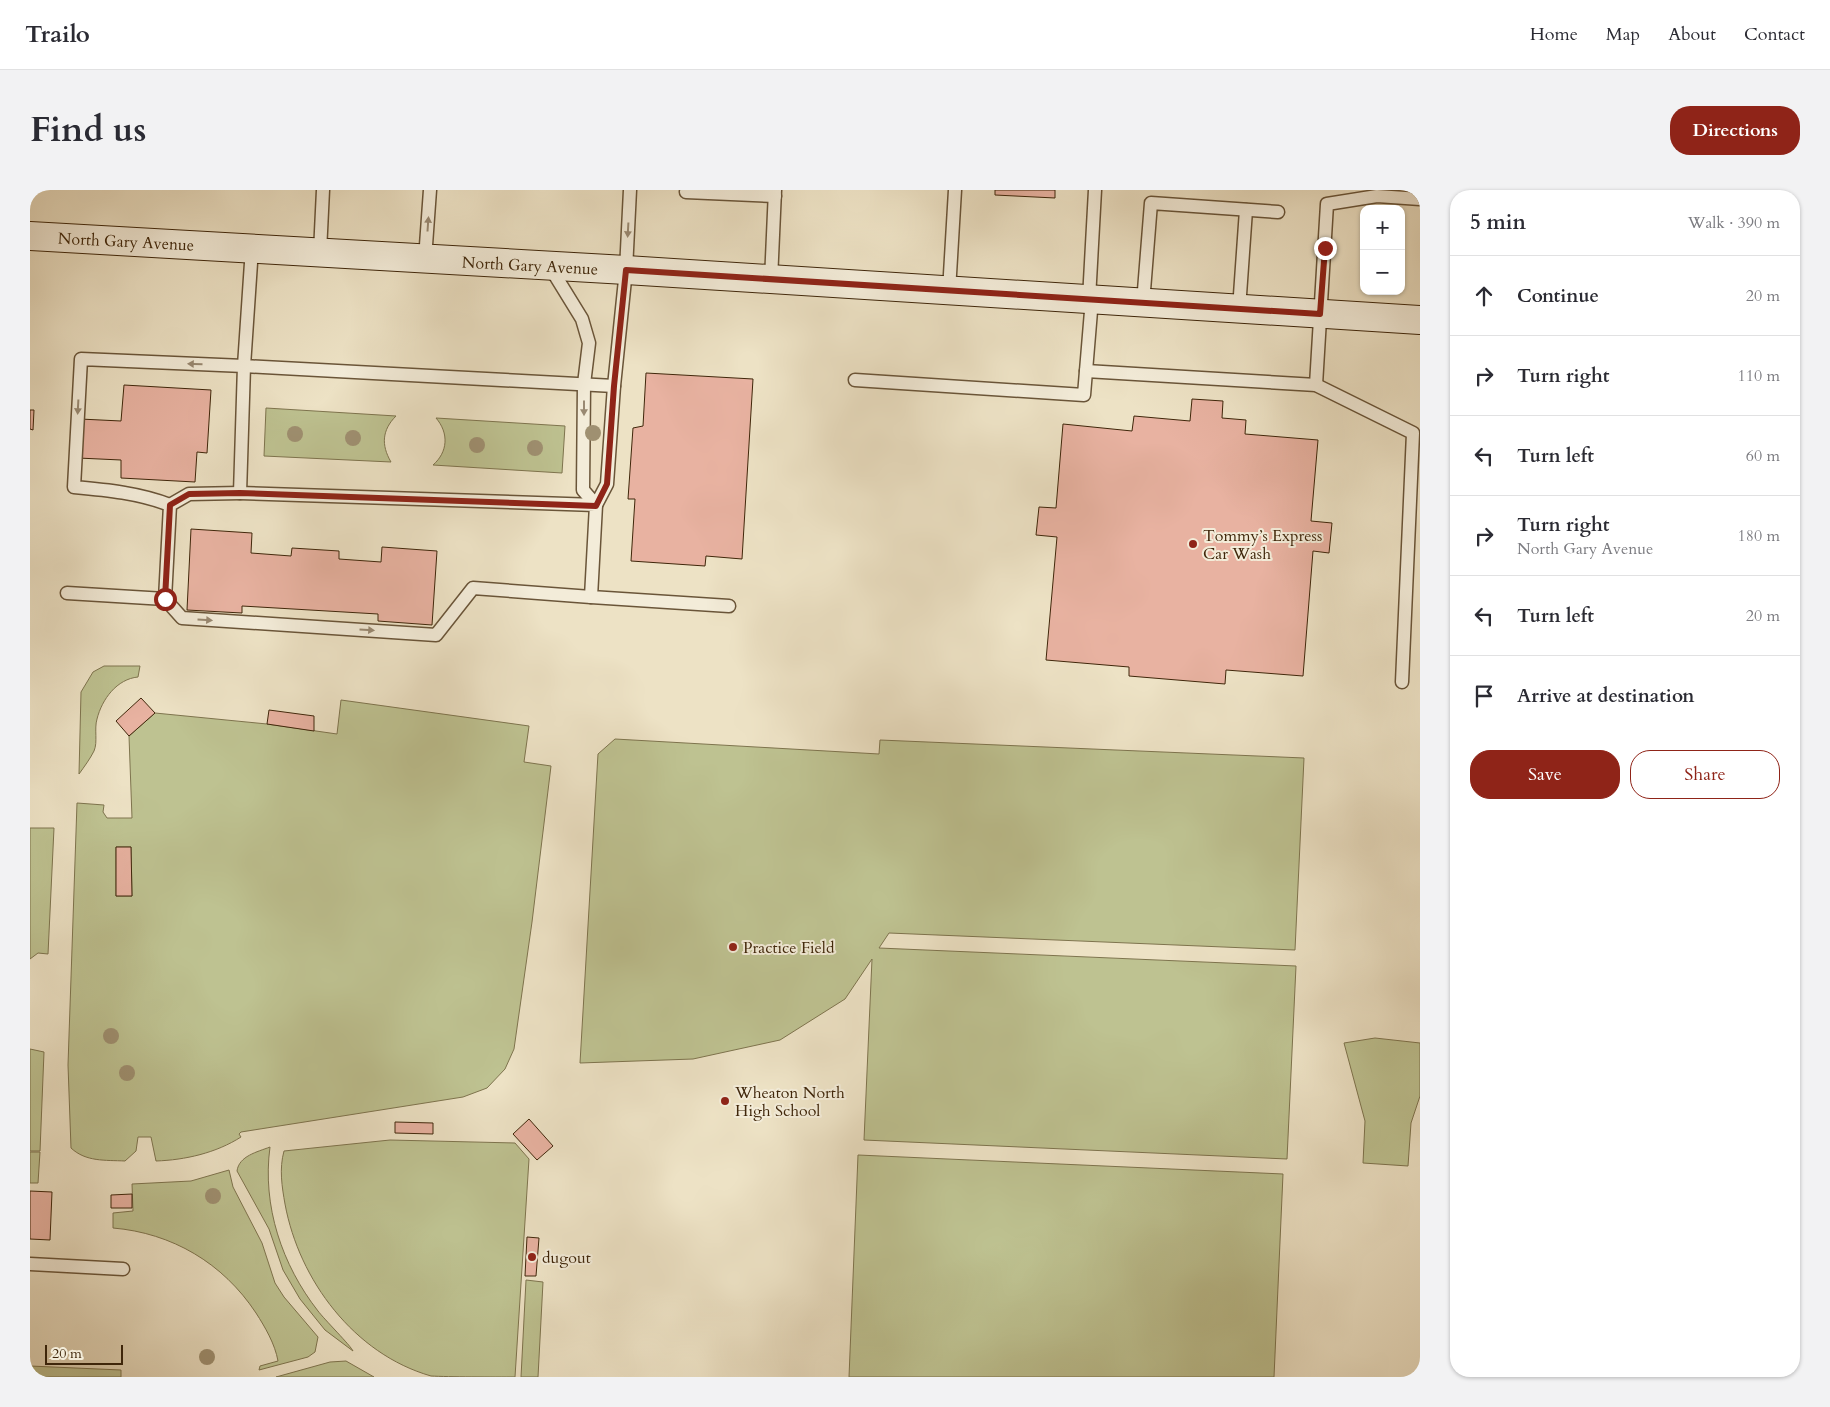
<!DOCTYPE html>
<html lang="en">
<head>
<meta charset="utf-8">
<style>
	:root { --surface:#fff; --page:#f2f2f3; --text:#2b2b33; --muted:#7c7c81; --line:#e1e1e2; --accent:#8f2418 }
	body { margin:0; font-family:Cardo,serif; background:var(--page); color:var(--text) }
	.controls { position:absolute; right:15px; top:15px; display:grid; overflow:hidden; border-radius:10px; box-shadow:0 1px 4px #0004 }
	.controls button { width:45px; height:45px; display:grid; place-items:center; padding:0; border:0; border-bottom:1px solid var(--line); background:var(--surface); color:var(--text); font:25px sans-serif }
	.scale { position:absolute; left:15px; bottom:12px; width:78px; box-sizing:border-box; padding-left:5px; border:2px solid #3f260a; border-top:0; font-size:14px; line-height:18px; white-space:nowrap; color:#3f260a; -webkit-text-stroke:4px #f3ecd9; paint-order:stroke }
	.stop { position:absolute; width:15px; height:15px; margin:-11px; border:4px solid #8f2418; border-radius:50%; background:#fff }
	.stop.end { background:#8f2418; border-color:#fff; box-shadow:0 1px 5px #0008 }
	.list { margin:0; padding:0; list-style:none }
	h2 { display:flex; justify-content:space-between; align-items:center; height:65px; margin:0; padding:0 20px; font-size:21px }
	h2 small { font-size:16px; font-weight:400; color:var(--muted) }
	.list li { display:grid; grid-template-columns:32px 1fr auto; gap:15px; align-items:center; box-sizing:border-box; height:80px; padding:0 20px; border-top:1px solid var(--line) }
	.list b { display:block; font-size:19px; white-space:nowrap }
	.list p { margin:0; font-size:16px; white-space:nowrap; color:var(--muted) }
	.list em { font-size:16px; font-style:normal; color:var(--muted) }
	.actions { display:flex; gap:10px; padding:15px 20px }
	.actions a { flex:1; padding:11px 0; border:1px solid var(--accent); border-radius:20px; text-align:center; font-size:18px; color:var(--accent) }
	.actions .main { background:var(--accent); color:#fff }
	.icon { flex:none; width:28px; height:28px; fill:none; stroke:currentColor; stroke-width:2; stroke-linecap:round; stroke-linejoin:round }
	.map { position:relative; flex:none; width:1390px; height:1187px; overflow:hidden; border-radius:20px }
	header { display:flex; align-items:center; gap:30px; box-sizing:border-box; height:70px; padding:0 25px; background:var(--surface); border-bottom:1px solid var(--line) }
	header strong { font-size:24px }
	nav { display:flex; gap:28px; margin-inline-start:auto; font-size:18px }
	.intro { display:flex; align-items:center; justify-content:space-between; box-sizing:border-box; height:120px; padding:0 30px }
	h1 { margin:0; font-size:35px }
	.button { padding:12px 22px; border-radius:20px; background:var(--accent); color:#fff; font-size:18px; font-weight:700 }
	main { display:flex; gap:30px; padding:0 30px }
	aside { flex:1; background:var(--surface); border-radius:20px; box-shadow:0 1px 4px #0004 }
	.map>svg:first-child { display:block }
	.green { fill:#bec291; stroke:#7e744e; fill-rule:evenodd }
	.building { fill:#e8b2a1; stroke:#3f260a }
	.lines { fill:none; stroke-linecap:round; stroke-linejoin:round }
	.lane-casing { stroke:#6a5539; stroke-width:15 }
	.secondary-casing { stroke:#3f260a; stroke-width:30 }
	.lane { stroke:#f3ecd9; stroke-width:12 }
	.secondary { stroke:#f3ecd9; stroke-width:28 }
	.tree { fill:#9f9071 }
	.oneway { fill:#998972 }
	.route { stroke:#8f2418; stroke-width:6 }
	.poi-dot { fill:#8f2418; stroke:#f3ecd9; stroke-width:2 }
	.labels { text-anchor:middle; stroke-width:4; stroke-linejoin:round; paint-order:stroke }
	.street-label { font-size:16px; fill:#3f260a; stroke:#f3ecd9 }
	.poi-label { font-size:16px; fill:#3f260a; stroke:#f3ecd9; text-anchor:start }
</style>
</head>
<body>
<header>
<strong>Trailo</strong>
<nav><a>Home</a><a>Map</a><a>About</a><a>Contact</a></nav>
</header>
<div class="intro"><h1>Find us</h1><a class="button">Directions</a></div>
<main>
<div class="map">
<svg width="1390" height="1187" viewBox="0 0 1390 1187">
	<rect width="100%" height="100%" fill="#ede2c5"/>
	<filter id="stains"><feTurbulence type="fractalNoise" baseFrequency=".004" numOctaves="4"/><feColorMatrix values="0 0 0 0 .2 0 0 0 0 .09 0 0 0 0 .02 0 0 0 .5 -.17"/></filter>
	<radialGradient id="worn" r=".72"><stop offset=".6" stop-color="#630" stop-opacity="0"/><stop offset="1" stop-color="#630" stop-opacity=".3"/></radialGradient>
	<g class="green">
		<path d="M236,218l130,8c-14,14 -15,29 -5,46l-127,-6z"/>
		<path d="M406,228l129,8 -3,47 -129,-8c15,-13 16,-32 3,-47z"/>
		<path d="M74,476h36l-2,11c-21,2 -36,22 -41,42 -3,10 1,23 -3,32 -4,8 -10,16 -15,23l2,-82 12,-20z"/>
		<path d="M311,510l188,26 -5,36 27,4 -19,156 -18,127 -9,20 -18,19 -24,9 -222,35 -2,2 2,3c-25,16 -56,23 -85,24l-5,-24h-13l-2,14 -11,10c-20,-1 -39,1 -54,-13l-3,-83 9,-262 27,2 -1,7 4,6h25l-3,-82 26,-23 112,11 70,10zM86,657h15l1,49h-16z"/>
		<path d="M585,549l264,15 1,-14 424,18 -9,192 -406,-17 -10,15 417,18 -9,193 -423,-19 8,-181 -27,40 -65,41 -87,19 -113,4 18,-309z"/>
		<path d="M0,638h24l-6,126 -10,-1 -8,6z"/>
		<path d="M1345,848l45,5v53l-9,27 -3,43 -45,-3 2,-42 -21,-78z"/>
		<path d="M0,859l14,3 -4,99h-10z"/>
		<path d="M360,950l125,3 14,16 -14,218c-20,0 -67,0 -84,-1 -77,-22 -132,-96 -146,-172 -3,-17 -6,-35 -1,-53z"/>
		<path d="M240,957c-8,59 12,118 48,164 6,8 33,35 35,40l-28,-21 -25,-31 -17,-29 -14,-41 -32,-58c2,-15 20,-19 33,-24z"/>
		<path d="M0,962h10l-2,31h-8z"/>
		<path d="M828,965l425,19 -9,203h-425z"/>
		<path d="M199,980l4,17 29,56 13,40 9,14 34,40 -3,15 -7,5 -49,13 1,-4 18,-5c-3,-17 -13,-34 -22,-48 -33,-50 -84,-80 -143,-85v-15l20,-2 -1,-27 59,-3z"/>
		<path d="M496,1090l17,2 -5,95h-17z"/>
		<path d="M316,1171l28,16h-98l54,-15z"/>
		<path d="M0,1176l91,4v7h-91z"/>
	</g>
	<g class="building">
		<path d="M965,0h60v8l-60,-3z"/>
		<path d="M616,183l107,6 -11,180 -36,-3 -1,10 -74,-5 4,-62h-7l5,-71 10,-2z"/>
		<path d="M94,195l87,5 -4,63 -10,-1 -2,30 -74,-4v-18l-43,-2 2,-39 41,2z"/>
		<path d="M1162,209l31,2 -1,17 24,2 -1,14 73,6 -7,81 21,2 -3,30 -16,-2 -10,125 -77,-6 -1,14 -96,-8v-9l-83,-7 11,-123 -21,-2 3,-28 17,1 7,-84 69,7 2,-15 56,5z"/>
		<path d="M0,220h4l-1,20 -3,-1z"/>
		<path d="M161,339l61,4 -1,20 40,3 1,-8 47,3v8l42,3 1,-15 55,4 -5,74 -54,-4v-7l-136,-8v7l-55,-3z"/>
		<path d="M111,508l14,15 -26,23 -13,-15z"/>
		<path d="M239,520l45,6v15l-47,-7z"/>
		<path d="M86,657h15l1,49h-16z"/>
		<path d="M499,929l24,27 -16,14 -24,-26z"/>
		<path d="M365,932l38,1v11l-38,-1z"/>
		<path d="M0,1001l22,1 -2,48 -20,-1z"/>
		<path d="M102,1004v14h-21v-13z"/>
		<path d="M497,1047l12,1 -3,38h-11z"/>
	</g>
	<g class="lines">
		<defs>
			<g id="lane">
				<path d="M656,2l89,4"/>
				<path d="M222,58l-8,118 370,20"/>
				<path d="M290,62l3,-62"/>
				<path d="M395,69l5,-69"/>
				<path d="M520,77l32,52 7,24 -5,41 -1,106 13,15 11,-21 7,-98 12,-116 4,-80"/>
				<path d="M741,90l4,-90"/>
				<path d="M919,101l6,-101"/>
				<path d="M1059,109l6,-109"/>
				<path d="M1113,113l8,-100 127,9"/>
				<path d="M1209,119l7,-99"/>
				<path d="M1056,181l230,14 97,48 -11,249"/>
				<path d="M825,190l229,15 8,-96"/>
				<path d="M1286,195l11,-181 50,-8 43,3"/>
				<path d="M140,315c-31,-12 -63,-15 -96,-18l7,-128 163,7 -4,127 356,12 -5,92 138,9"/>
				<path d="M37,403l98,6 5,-94 19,-11 51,-1"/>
				<path d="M135,409l17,19 254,17 37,-47 118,9"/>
				<path d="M0,1074l93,5"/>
			</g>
			<path id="secondary" d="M0,46l596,34 794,50"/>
		</defs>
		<use href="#lane" class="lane-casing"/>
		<use href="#secondary" class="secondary-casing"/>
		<use href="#lane" class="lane"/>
		<use href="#secondary" class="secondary"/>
	</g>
	<g class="tree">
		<circle cx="563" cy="243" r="8"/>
		<circle cx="265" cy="244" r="8"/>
		<circle cx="323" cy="248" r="8"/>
		<circle cx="447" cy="255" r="8"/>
		<circle cx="505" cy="258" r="8"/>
		<circle cx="81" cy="846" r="8"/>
		<circle cx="97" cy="883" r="8"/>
		<circle cx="183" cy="1006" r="8"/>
		<circle cx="177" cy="1167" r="8"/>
	</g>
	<defs><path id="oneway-solid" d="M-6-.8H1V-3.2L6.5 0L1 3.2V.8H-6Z" transform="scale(1.25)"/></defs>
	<g class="oneway">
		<use href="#oneway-solid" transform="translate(398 34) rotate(-86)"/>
		<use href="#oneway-solid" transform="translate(598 40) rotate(93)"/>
		<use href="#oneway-solid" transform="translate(165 174) rotate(-178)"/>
		<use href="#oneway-solid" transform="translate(48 217) rotate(93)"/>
		<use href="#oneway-solid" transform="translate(554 218) rotate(90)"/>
		<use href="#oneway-solid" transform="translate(175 430) rotate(4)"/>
		<use href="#oneway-solid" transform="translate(337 440) rotate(4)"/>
	</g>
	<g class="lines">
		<path class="route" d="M135,409l5,-94 19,-11 51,-1 356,13 11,-22 7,-98 12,-116 694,44 5,-66"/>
	</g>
	<g class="poi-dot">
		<circle cx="1163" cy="354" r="5"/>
		<circle cx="703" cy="757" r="5"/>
		<circle cx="695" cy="911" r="5"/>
		<circle cx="502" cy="1067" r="5"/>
	</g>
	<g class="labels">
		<g class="street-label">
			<text transform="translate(96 51) rotate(3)" y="6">North Gary Avenue</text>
			<text transform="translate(500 75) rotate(3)" y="6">North Gary Avenue</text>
		</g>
		<g class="poi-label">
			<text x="1173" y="351">Tommy’s Express<tspan x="1173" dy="18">Car Wash</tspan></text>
			<text x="713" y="763">Practice Field</text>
			<text x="705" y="908">Wheaton North<tspan x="705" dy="18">High School</tspan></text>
			<text x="512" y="1073">dugout</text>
		</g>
	</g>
	<rect width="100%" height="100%" filter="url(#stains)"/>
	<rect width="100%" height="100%" fill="url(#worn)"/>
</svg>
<div class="controls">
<button>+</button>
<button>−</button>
</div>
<div class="scale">20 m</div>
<div class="stop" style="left:135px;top:409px"></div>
<div class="stop end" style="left:1295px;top:58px"></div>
</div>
<aside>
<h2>5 min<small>Walk · 390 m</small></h2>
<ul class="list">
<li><svg class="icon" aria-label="ahead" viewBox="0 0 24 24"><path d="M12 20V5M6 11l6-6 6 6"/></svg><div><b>Continue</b></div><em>20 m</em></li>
<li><svg class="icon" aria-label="right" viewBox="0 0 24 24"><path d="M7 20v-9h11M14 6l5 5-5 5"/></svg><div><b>Turn right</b></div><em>110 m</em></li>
<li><svg class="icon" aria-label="left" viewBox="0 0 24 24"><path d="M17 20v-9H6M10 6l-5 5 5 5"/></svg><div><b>Turn left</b></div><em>60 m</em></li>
<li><svg class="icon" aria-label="right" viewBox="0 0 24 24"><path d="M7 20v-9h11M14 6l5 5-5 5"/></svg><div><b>Turn right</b><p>North Gary Avenue</p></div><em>180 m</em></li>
<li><svg class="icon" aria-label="left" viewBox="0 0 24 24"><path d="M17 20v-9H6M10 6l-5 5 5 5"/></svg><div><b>Turn left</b></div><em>20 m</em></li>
<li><svg class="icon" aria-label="arrive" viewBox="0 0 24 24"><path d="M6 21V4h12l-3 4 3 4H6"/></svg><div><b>Arrive at destination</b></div></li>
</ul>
<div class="actions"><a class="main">Save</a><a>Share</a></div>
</aside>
</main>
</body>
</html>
